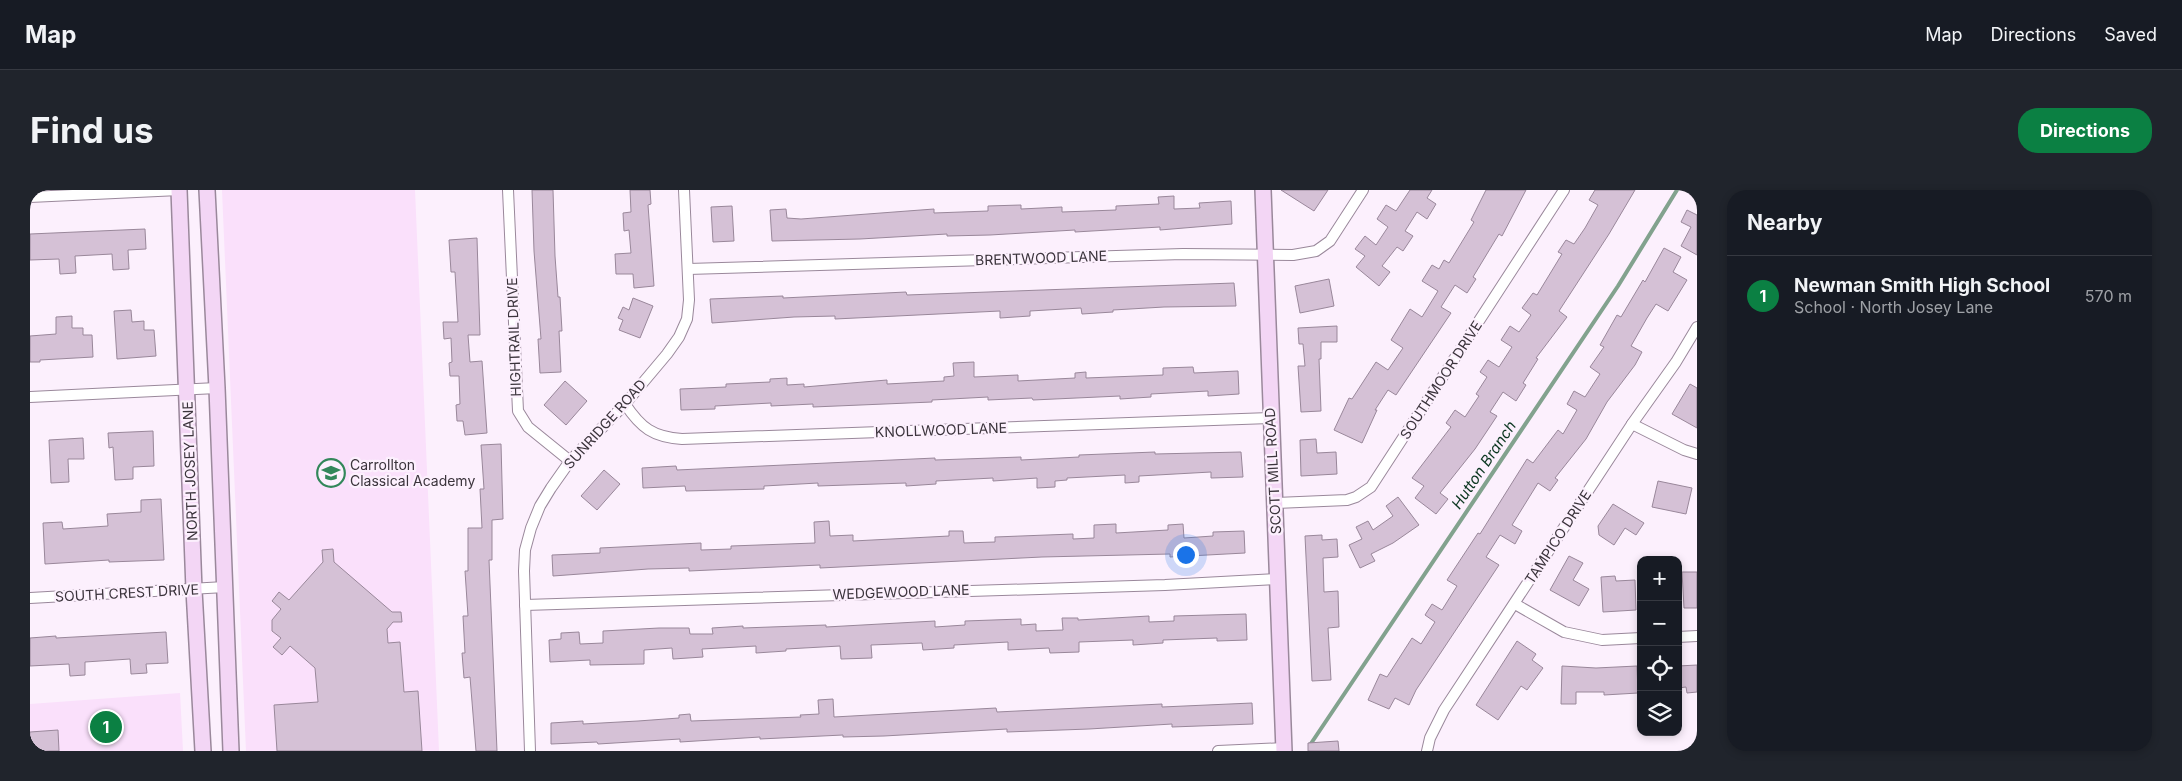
<!DOCTYPE html>
<html lang="en">
<head>
<meta charset="utf-8">
<style>
	:root { --surface:#171b24; --page:#20242c; --text:#f1f3f6; --muted:#9ea1a6; --line:#363941; --accent:#0b8043 }
	body { margin:0; font-family:Inter,sans-serif; background:var(--page); color:var(--text) }
	.controls { position:absolute; right:15px; bottom:15px; display:grid; overflow:hidden; border-radius:10px; box-shadow:0 2px 8px #0003 }
	.controls button { width:45px; height:45px; display:grid; place-items:center; padding:0; border:0; border-bottom:1px solid var(--line); background:var(--surface); color:var(--text); font:25px sans-serif }
	.you { position:absolute; left:1155px; top:364px; width:18px; height:18px; margin:-12px; border:4px solid #fff; border-radius:50%; background:#1a73e8; box-shadow:0 0 0 8px #1a73e833 }
	.badge { display:grid; place-items:center; width:32px; height:32px; border-radius:50%; background:var(--accent); color:#fff; font-size:16px; font-weight:700 }
	.pin { position:absolute; translate:-50% -50%; border:2px solid #fff; box-shadow:0 1px 5px #0006 }
	.list { margin:0; padding:0; list-style:none }
	h2 { display:flex; justify-content:space-between; align-items:center; height:65px; margin:0; padding:0 20px; font-size:21px }
	h2 small { font-size:16px; font-weight:400; color:var(--muted) }
	.list li { display:grid; grid-template-columns:32px 1fr auto; gap:15px; align-items:center; box-sizing:border-box; height:80px; padding:0 20px; border-top:1px solid var(--line) }
	.list b { display:block; font-size:19px; white-space:nowrap }
	.list p { margin:0; font-size:16px; white-space:nowrap; color:var(--muted) }
	.list em { font-size:16px; font-style:normal; color:var(--muted) }
	.icon { flex:none; width:28px; height:28px; fill:none; stroke:currentColor; stroke-width:2; stroke-linecap:round; stroke-linejoin:round }
	.map { position:relative; flex:none; width:1667px; height:561px; overflow:hidden; border-radius:20px }
	header { display:flex; align-items:center; gap:30px; box-sizing:border-box; height:70px; padding:0 25px; background:var(--surface); border-bottom:1px solid var(--line) }
	header strong { font-size:24px }
	nav { display:flex; gap:28px; margin-inline-start:auto; font-size:18px }
	.intro { display:flex; align-items:center; justify-content:space-between; box-sizing:border-box; height:120px; padding:0 30px }
	h1 { margin:0; font-size:35px }
	.button { padding:12px 22px; border-radius:20px; background:var(--accent); color:#fff; font-size:18px; font-weight:700 }
	main { display:flex; gap:30px; padding:0 30px }
	aside { flex:1; background:var(--surface); border-radius:20px; box-shadow:0 2px 8px #0003 }
	.map>svg:first-child { display:block }
	.built { fill:#fae0fb }
	.lines { fill:none; stroke-linecap:round; stroke-linejoin:round }
	.stream { stroke:#82a28e; stroke-width:4 }
	.building { fill:#d5c1d6; stroke:#99879a }
	.street-casing { stroke:#9a889b; stroke-width:12 }
	.secondary-casing { stroke:#9a889b; stroke-width:18 }
	.street { stroke:#fff; stroke-width:10 }
	.secondary { stroke:#f3d6f5; stroke-width:15 }
	.labels { text-anchor:middle; stroke-width:4.5; stroke-linejoin:round; paint-order:stroke }
	.street-label { font-size:14px; fill:#3b343c; stroke:#fcf0fd }
	.poi-label { font-size:14px; fill:#3b343c; stroke:#fcf0fd; text-anchor:start }
	.water-label { font-size:15px; font-style:italic; fill:#0c3721; stroke:#fcf0fd }
</style>
</head>
<body>
<header>
<strong>Map</strong>
<nav><a>Map</a><a>Directions</a><a>Saved</a></nav>
</header>
<div class="intro"><h1>Find us</h1><a class="button">Directions</a></div>
<main>
<div class="map">
<svg width="1667" height="561" viewBox="0 0 1667 561">
	<rect width="100%" height="100%" fill="#fcf0fd"/>
	<g class="built">
		<path d="M192,0h193l24,561h-193z"/>
		<path d="M150,503l3,58h-153v-47z"/>
	</g>
	<g class="lines">
		<path class="stream" d="M1280,555l308,-459 59,-96"/>
	</g>
	<g class="building">
		<path d="M502,0h21l2,66 3,41h2l2,34h-3l2,41 -21,1 -2,-34h3l-7,-88z"/>
		<path d="M600,0h20l1,14 -3,1 6,81 -20,2 -1,-14h-17l-1,-20 16,-1 -2,-23 -5,1 -1,-18 8,-1z"/>
		<path d="M1251,0h47l-14,21z"/>
		<path d="M1380,0h22l-5,8 9,6 -9,15 -10,-7 -12,19 8,5 -10,15 -6,-4 -15,19 8,6 -11,14 -23,-19 9,-11 -10,-7 10,-13 11,9 12,-18 -11,-8 9,-14 10,6z"/>
		<path d="M1456,0h40l-24,46 -3,-2 -26,43 3,2 -9,14 -12,-8 -14,22 10,6 -55,82 -8,-5 -13,20h2l-15,33 -28,-13 15,-32 3,1 24,-37 12,8 15,-22 -12,-8 19,-31 12,8 16,-26 -16,-10 10,-16 7,4 5,-9 5,3 25,-41 -3,-2z"/>
		<path d="M1565,0h40l-26,44 -50,77 8,6 -31,41 2,1 -15,24 3,2 -10,16 -13,-9 -13,20 7,4 -22,33 -35,44 8,6 -12,15 -21,-16 9,-12 -12,-8 39,-51 -5,-4 9,-13 10,7 14,-21 -3,-2 11,-17 -7,-5 8,-12 11,7 13,-20 -11,-7 9,-14 9,6 12,-17 -9,-7 11,-15 4,2 25,-41 -4,-2 8,-12 8,4 11,-16 13,-23 -9,-5z"/>
		<path d="M1144,6v13l26,-1 -1,-5 32,-2 1,23 -72,6v-3l-85,5v-2l-85,5 -43,1v-2l-87,5 -88,2 -2,-31 16,-1 1,9 14,1 133,-10v4l54,-2v-5l33,-1v4l41,-2v5l54,-2v-4l43,-2 -1,-7z"/>
		<path d="M702,16l2,35 -21,1 -2,-35z"/>
		<path d="M1657,20l10,5v40l-16,-9 10,-19 -10,-5z"/>
		<path d="M115,39l1,20 -18,1 1,19 -16,1 -1,-16 -37,2 1,17 -16,1 -1,-15 -29,1v-26z"/>
		<path d="M447,48l3,97h-12l2,27 12,-1 5,72 -22,2 -2,-14h-6l-1,-16 4,-1 -1,-28h-9l-1,-13 3,-1 -1,-24 -7,1 -1,-17h15l-3,-50h-4l-2,-32z"/>
		<path d="M1634,58l17,9 -8,15 14,8 -19,31 -12,-7 -9,14 -16,28 11,6 -7,13 -28,37 -21,37 -31,39 3,2 -8,11 -12,-8 -26,42 10,6 -7,13 -15,-9 -14,22 13,8 -83,125 -7,15 -14,-7 -6,11 -21,-9 12,-26 7,3 25,-39 9,6 14,-22 -10,-7 7,-11 10,6 15,-24 -10,-6 31,-47 2,1 47,-75 6,4 25,-33 5,4 14,-24 -10,-6 7,-13 11,6 15,-23 -10,-7 14,-20 -4,-2 17,-30 4,2 22,-37 2,2z"/>
		<path d="M1299,89l5,27 -34,7 -5,-27z"/>
		<path d="M1204,93l2,23 -72,1 -51,3v2l-31,2 -1,-6 -51,3v5l-30,2v-7l-165,8v-3l-41,1 -82,6 -2,-24 73,-3v2l123,-6 1,3 81,-3z"/>
		<path d="M603,108l20,8 -13,32 -21,-8 4,-10 -5,-2 5,-11 6,3z"/>
		<path d="M101,120l1,12 12,-1v9h10l2,26 -39,3 -3,-48z"/>
		<path d="M42,126v12h11v7h9l1,22 -53,3v2h-10v-26l26,-2v-17z"/>
		<path d="M1307,136v16h-16v17h-2l2,52 -20,1 -3,-46h7l-2,-22h-4l-1,-16z"/>
		<path d="M944,172v15l44,-2v6l57,-3v-5l11,-1v6l77,-3v-7l30,-1 1,6 44,-2 1,23 -31,2v-5l-57,3v3l-31,2v-3l-87,4 -1,-2 -44,2v-3l-56,3v2l-119,5v-3l-42,2v-3l-56,3v3l-34,1 -1,-21 46,-2v-3l44,-2v-3l17,-1v7l17,-1v3l83,-7v4l57,-3v-4l10,-1 -1,-13z"/>
		<path d="M535,191l22,20 -21,24 -22,-20z"/>
		<path d="M1660,194l7,4v40l-25,-14z"/>
		<path d="M123,241l1,35 -21,1v12l-18,1 -2,-33 -4,1 -1,-15z"/>
		<path d="M53,248l1,21h-16l1,23 -18,1 -2,-43z"/>
		<path d="M1286,249l1,14 19,-1 1,22 -36,2 -1,-36z"/>
		<path d="M471,254l2,75 -11,1v40h-3l8,191h-21l-6,-74 -6,1 -2,-25h3l-2,-37h5l-3,-45h3v-43h14l-2,-39h4l-3,-44z"/>
		<path d="M1125,262v2l86,-2 2,25 -32,1v-6l-72,4v6l-14,1v-8l-58,3v2l-12,1v6l-18,1v-10l-44,3v-3l-57,3v3l-30,2v-3l-88,3v-3l-54,3v3l-78,2 -1,-5 -42,2 -1,-20 34,-2 1,4 258,-12v2l86,-3v3l58,-3v-2z"/>
		<path d="M574,280l16,14 -23,26 -16,-14z"/>
		<path d="M1628,291l34,7 -6,26 -34,-7z"/>
		<path d="M1368,307l21,28 -26,18 -22,11 4,7 -15,7 -11,-23 13,-6 -6,-12 12,-6 5,9 20,-14 -7,-10z"/>
		<path d="M131,309l3,61 -55,2v-2l-64,4 -2,-41 19,-1 1,7 45,-3 -1,-12 34,-2v-12z"/>
		<path d="M1583,314l31,19 -8,12 -11,-7 -11,17 -15,-10 -1,-9z"/>
		<path d="M799,331l1,15 23,-1v6l96,-5v-5h14l1,12 31,-1v-5l78,-3v5l21,-1v-13l22,-1v9l52,-3v-5l15,-1 1,14 29,-2v-4l31,-1 1,22 -75,4v-3l-128,3 -222,11v-3l-131,6v-3l-41,1 -95,7 -1,-21 48,-2v-5l101,-5v7l30,-1v-3l84,-3 -1,-21z"/>
		<path d="M1292,345v5l15,-1 1,18 -15,1 1,34 14,-1 1,36 -11,1 3,52 -19,1 -7,-145z"/>
		<path d="M303,359l1,13 58,50h9l1,10h-9l-6,7 1,14 12,-1 4,50 14,-1 4,60h-145l-3,-46 44,-3 -3,-34 -25,-22 -8,9 -9,-8 8,-9 -9,-7v-11l9,-11 -9,-8 7,-9 10,8 34,-38 -1,-12z"/>
		<path d="M1539,366l14,7 -10,17 16,9 -10,17 -29,-16z"/>
		<path d="M1652,382h15v36h-13z"/>
		<path d="M1585,386l1,5 19,-1 1,30 -33,2 -2,-35z"/>
		<path d="M1216,424l1,26 -30,1v-3l-54,2v3l-30,2v-5l-54,2v10l-29,1 -1,-5 -41,2v-8l-54,3v3l-31,2 -1,-7 -51,2 1,13 -31,1 -1,-13 -54,3v2l-30,2v-7l-54,3 1,8 -30,2 -1,-11 -28,2v14l-54,1v-5l-40,2 -1,-22 12,-1v-6l18,-1 1,12 23,-1v-12l56,-3h30l1,6h23l-1,-6 31,-2v2l83,-3v2l109,-6v6l30,-2v-4l56,-2v6l15,-1v7l27,-1 -1,-12h16v2l71,-4v6l25,-1v-5z"/>
		<path d="M136,442l2,31 -22,1 1,9 -16,1 -1,-15 -45,3v13l-15,1 -1,-12 -39,2v-28l26,-2v2z"/>
		<path d="M1487,451l19,13 -4,6 11,8 -16,22 -6,-4 -23,34 -22,-15z"/>
		<path d="M1667,475v27l-10,1 -1,-6 -8,1v-22z"/>
		<path d="M1532,476l34,2 41,-2 1,27 -34,2v-3h-28v12h-15z"/>
		<path d="M803,509l1,18 162,-9 1,4 165,-8v3l90,-4 1,21 -81,3v-3l-83,5 -82,3v-3l-123,7 -41,1v-2l-83,4v-2l-80,5v-3l-82,5 -1,-2 -46,2v-21l32,-2v3l55,-3 41,-3v-3l11,-1 1,7 110,-4 -1,-2 19,-1 -1,-14z"/>
		<path d="M28,540l1,21h-29v-19z"/>
		<path d="M1308,551l1,10h-31v-8z"/>
	</g>
	<g class="lines">
		<defs>
			<g id="street">
				<path d="M478,0l10,221 10,16 42,34"/>
				<path d="M0,7l149,-7"/>
				<path d="M658,79l495,-15 110,1 23,-4 14,-10 33,-51"/>
				<path d="M0,207l187,-9"/>
				<path d="M595,214c16,24 28,33 57,35l588,-21"/>
				<path d="M1602,234l52,26 13,4"/>
				<path d="M1246,313l71,-3 9,-3 15,-10 193,-297"/>
				<path d="M0,408l195,-11"/>
				<path d="M1485,414l49,28 38,8 39,-2"/>
				<path d="M495,415l640,-20 112,-6"/>
				<path d="M1648,447l19,-1"/>
				<path d="M500,561l-6,-180 1,-21 6,-22 9,-22 11,-18 19,-27 55,-57 42,-50 12,-17 8,-18 2,-19 -5,-110"/>
				<path d="M1188,561l66,-3"/>
				<path d="M1397,561l3,-13 14,-28 188,-286 44,-62 21,-35"/>
			</g>
			<g id="secondary">
				<path d="M149,0l15,400 9,161"/>
				<path d="M177,0l10,198 14,363"/>
				<path d="M1233,0l21,561"/>
			</g>
		</defs>
		<use href="#street" class="street-casing"/>
		<use href="#secondary" class="secondary-casing"/>
		<use href="#street" class="street"/>
		<use href="#secondary" class="secondary"/>
	</g>
	<defs>
		<symbol id="school-ring" viewBox="-11 -11 22 22"><circle r="9.5" fill="#fcf0fd" stroke="#32875a" stroke-width="1.5"/><path d="M0-5L7-2L0 1L-7-2ZM-4 1L0 2.5L4 1V4Q0 6-4 4Z" fill="#32875a"/></symbol>
	</defs>
	<g fill-rule="evenodd">
		<use href="#school-ring" x="285" y="267" width="32" height="32"/>
	</g>
	<g class="labels">
		<g class="street-label">
			<text transform="translate(1011 68) rotate(-2)" y="5">BRENTWOOD LANE</text>
			<text transform="translate(484 147) rotate(-92)" y="5">HIGHTRAIL DRIVE</text>
			<text transform="translate(1411 190) rotate(-57)" y="5">SOUTHMOOR DRIVE</text>
			<text transform="translate(575 234) rotate(-48)" y="5">SUNRIDGE ROAD</text>
			<text transform="translate(911 240) rotate(-2)" y="5">KNOLLWOOD LANE</text>
			<text transform="translate(160 281) rotate(-92)" y="5">NORTH JOSEY LANE</text>
			<text transform="translate(1243 281) rotate(-93)" y="5">SCOTT MILL ROAD</text>
			<text transform="translate(1528 347) rotate(-57)" y="5">TAMPICO DRIVE</text>
			<text transform="translate(871 402) rotate(-2)" y="5">WEDGEWOOD LANE</text>
			<text transform="translate(97 403) rotate(-3)" y="5">SOUTH CREST DRIVE</text>
		</g>
		<g class="poi-label">
			<text x="320" y="280">Carrollton<tspan x="320" dy="16">Classical Academy</tspan></text>
		</g>
		<g class="water-label">
			<text transform="translate(1454 275) rotate(-56)" y="5">Hutton Branch</text>
		</g>
	</g>
</svg>
<div class="controls">
<button>+</button>
<button>−</button>
<button><svg class="icon" aria-label="locate" viewBox="0 0 24 24"><circle cx="12" cy="12" r="6"/><path d="M12 2v4M12 18v4M2 12h4M18 12h4"/></svg></button>
<button><svg class="icon" aria-label="layers" viewBox="0 0 24 24"><path d="M12 4l9 5-9 5-9-5zM3 14l9 5 9-5"/></svg></button>
</div>
<div class="you"></div>
<div class="pin badge" style="left:76px;top:537px">1</div>
</div>
<aside>
<h2>Nearby<small></small></h2>
<ul class="list">
<li><span class="badge">1</span><div><b>Newman Smith High School</b><p>School · North Josey Lane</p></div><em>570 m</em></li>
</ul>
</aside>
</main>
</body>
</html>
